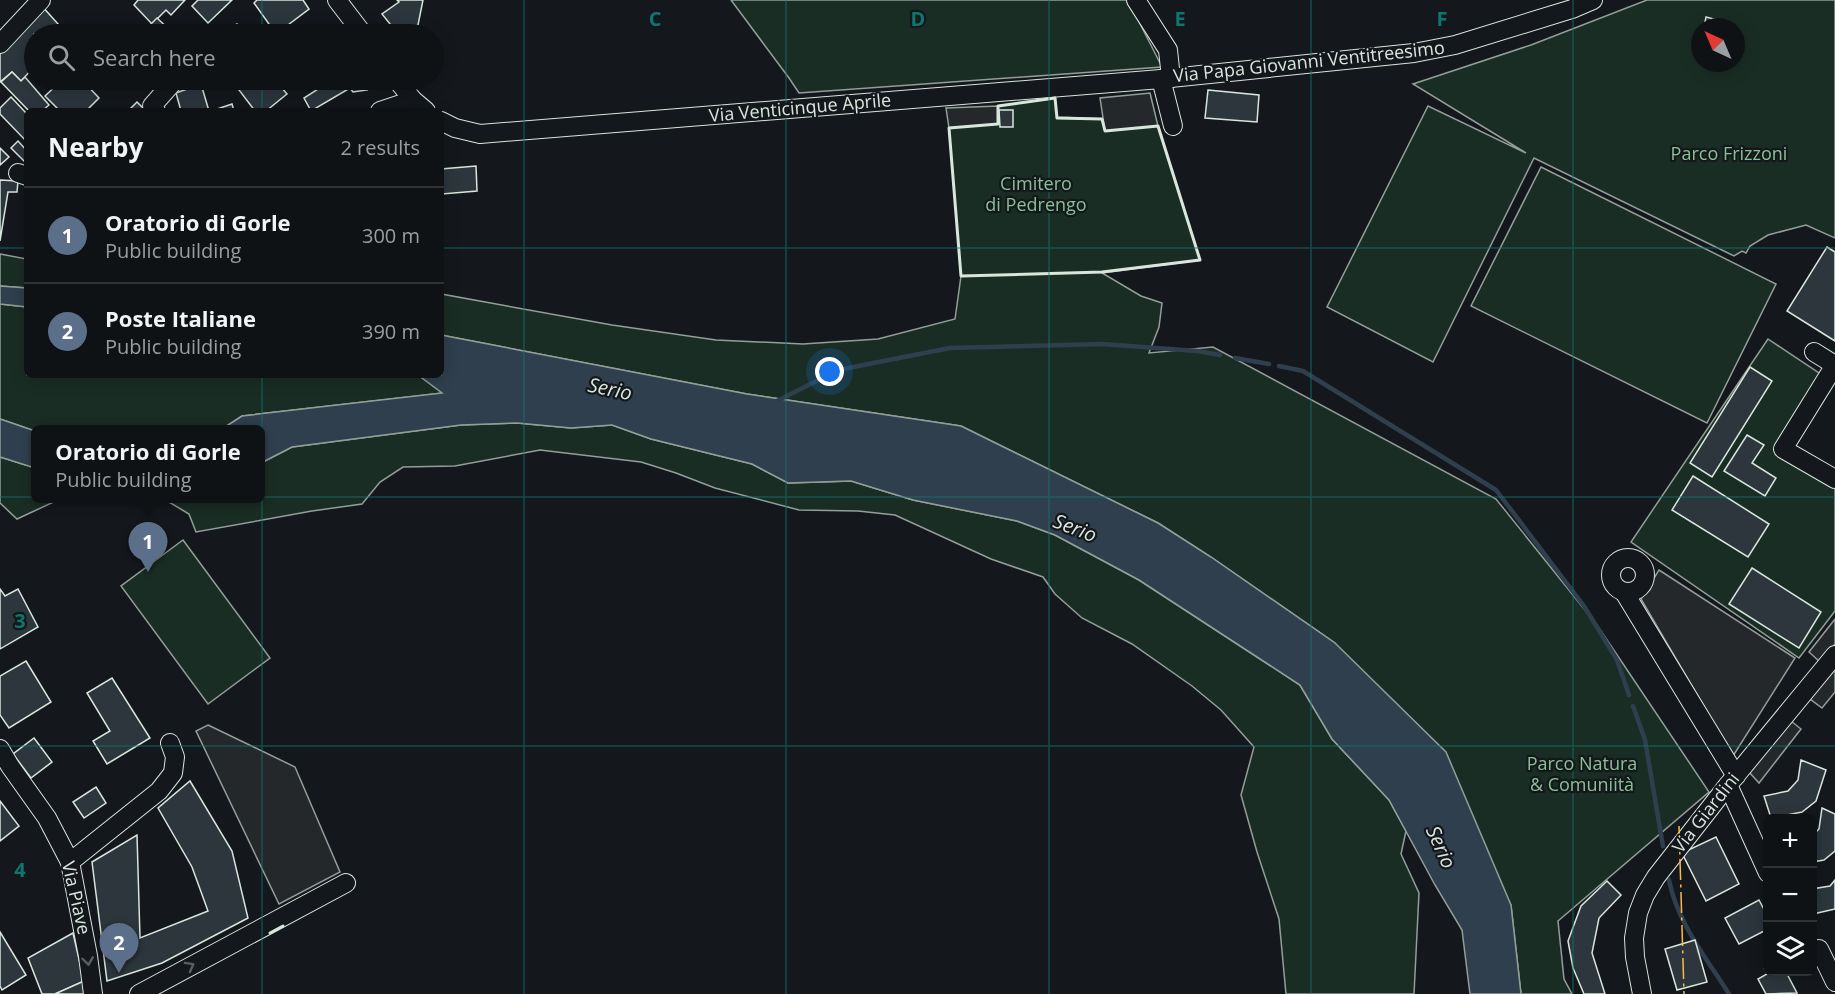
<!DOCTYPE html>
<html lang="en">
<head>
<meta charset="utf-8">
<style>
	:root { --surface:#0f1215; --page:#1d2022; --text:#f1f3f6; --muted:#9b9ea0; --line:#2f3234; --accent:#0f766e }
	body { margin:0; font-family:"Open Sans",sans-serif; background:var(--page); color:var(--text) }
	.controls { position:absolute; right:18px; bottom:18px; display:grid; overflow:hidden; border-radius:9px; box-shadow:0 3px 15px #0003 }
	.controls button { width:54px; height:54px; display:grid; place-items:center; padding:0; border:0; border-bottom:2px solid var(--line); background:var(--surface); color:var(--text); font:30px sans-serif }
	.compass { position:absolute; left:1691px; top:18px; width:54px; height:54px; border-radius:50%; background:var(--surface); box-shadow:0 3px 15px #0003; rotate:316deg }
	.you { position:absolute; left:830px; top:372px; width:21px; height:21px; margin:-15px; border:4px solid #fff; border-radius:50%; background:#1a73e8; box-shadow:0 0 0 9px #1a73e833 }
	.badge { display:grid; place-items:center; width:39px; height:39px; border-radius:50%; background:var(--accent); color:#fff; font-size:20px; font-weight:700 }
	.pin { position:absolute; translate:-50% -50px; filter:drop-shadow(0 2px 3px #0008) }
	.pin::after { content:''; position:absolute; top:32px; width:21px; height:18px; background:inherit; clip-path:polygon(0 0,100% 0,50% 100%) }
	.popup { position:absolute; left:31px; top:425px; width:234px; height:78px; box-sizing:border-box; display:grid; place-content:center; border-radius:9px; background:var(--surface); filter:drop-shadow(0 2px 4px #0005); font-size:20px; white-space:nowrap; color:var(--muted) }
	.popup b { font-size:22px; color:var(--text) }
	.popup::after { content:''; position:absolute; left:50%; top:100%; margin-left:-12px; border:12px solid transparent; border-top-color:var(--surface) }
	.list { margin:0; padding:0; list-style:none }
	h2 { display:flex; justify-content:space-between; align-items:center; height:78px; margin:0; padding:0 24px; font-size:26px }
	h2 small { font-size:20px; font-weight:400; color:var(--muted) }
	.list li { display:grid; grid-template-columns:39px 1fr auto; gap:18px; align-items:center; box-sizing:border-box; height:96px; padding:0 24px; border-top:2px solid var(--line) }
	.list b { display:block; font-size:22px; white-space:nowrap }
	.list p { margin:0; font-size:20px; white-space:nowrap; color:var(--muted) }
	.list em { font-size:20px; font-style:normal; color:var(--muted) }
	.icon { flex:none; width:33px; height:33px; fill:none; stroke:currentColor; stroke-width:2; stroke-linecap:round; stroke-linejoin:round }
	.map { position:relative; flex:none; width:1835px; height:994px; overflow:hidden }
	.search { position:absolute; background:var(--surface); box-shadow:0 3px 15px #0003; left:24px; top:24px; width:420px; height:66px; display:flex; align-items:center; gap:15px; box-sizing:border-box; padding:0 21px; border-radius:33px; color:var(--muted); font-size:22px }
	.panel { position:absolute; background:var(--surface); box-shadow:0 3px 15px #0003; left:24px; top:108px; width:420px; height:270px; border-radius:9px }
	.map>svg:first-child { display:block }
	.green { fill:#1a2d24; stroke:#939e99; stroke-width:1.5; fill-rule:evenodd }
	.parking { fill:#24282b; stroke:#939e99; stroke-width:1.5 }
	.water { fill:#2f3f4d; stroke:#939e99; stroke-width:1.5 }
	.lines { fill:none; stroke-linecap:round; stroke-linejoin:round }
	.stream { stroke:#2f3f4d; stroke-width:4.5 }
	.building { fill:#2c363c; stroke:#d8e6dc; stroke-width:1.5 }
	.minor-casing { stroke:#d8e6dc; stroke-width:20 }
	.minor { stroke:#14181c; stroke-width:18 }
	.wall { stroke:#d8e6dc; stroke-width:3 }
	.power { stroke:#ffb74d; stroke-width:1.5; stroke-dasharray:21 4.5 3 4.5; stroke-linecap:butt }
	.oneway { stroke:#59605f }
	.grid { fill:none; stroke:#0f766e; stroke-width:1.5; stroke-opacity:0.55 }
	.labels { text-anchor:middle; stroke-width:4.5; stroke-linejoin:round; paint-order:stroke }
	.street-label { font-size:18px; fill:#d8e6dc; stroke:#14181c }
	.park-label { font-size:18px; fill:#8ac095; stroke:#14181c }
	.water-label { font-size:20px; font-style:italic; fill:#d8e6dc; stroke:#14181c }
	.grid-label { font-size:20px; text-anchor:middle; font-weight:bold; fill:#0f766e; stroke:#14181c; stroke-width:4.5; stroke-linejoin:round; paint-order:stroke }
</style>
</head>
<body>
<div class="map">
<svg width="1835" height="994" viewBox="0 0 1835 994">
	<rect width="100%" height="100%" fill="#14181c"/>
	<g class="green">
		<path d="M731,0h397l34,67 -363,26 -10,-15z"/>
		<path d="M1647,0h188v238l-29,-13 -38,10 -18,11 -4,7 -4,-2 -8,5 -200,-98 -101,204 -106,-55 101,-201 98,47 -113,-69 118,-39zM1700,27h36v36h-36z"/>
		<path d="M1055,98l2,19 45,2 3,12 53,-5 42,134 -98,13 39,23 21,7 -3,24 -10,26 64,-6 283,152 101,126 112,167 -151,129 6,58 8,15h-51l-10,-89 -176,-262 -124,-86 -53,-34 -197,-97 -214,-32 -306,-59v-41l171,31 104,15 87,4 75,-5 77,-20 6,-43 -12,-148 49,-4v-18z"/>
		<path d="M1541,167l235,117 -69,139 -236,-117z"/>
		<path d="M0,254l27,5v29l-27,-2z"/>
		<path d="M0,304l27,3v68h391l25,18 -201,23 -20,13 -186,1 -1,1 -35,-12z"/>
		<path d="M1768,339l63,42 -44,64 48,32v134l-36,47 -168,-116z"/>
		<path d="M517,423l54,5 41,-3 39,14 101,25 36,19 63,-2 62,19 104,21 38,14 84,45 161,105 32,54 57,61 17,31 -5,23 18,39 -5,101h-128l-7,-75 -22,-67 -16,-57 13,-48 -33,-37 -29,-24 -60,-42 -50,-26 -27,-24 -12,-17 -52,-18 -96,-44 -37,-4 -59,-1 -84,-22 -39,-15 -35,-11 -101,-12 -85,16 -52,1 -23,15 -18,22 -50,7 -116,21 -7,-18 -20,-12 -20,-3 111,-1 1,-35 31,-16 169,-22z"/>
		<path d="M0,457l35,11 1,30 29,1h-5l-43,20 -17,-16z"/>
		<path d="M183,540l87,118 -62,46 -87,-118z"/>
	</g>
	<g class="parking">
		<path d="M1150,93l8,33 -53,5 -5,-33z"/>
		<path d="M998,106v18l-49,4 -3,-20z"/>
		<path d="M1659,570l136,88 -62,98 -92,-157z"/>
		<path d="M1835,619v25l-15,18 -11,-10z"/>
		<path d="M1835,669v23l-13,16 -12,-9z"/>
		<path d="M1791,721l10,8 -42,54 -10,-11z"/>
		<path d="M208,725l87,42 45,105 -61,32 -83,-173z"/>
	</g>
	<g class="water">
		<path d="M0,286l27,2v19l-27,-3z"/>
		<path d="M441,335l306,59 214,32 197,97 53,34 124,86 111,109 65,153 10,89h-51l-8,-64 -27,-45 -46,-85 -57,-61 -32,-54 -161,-105 -84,-45 -38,-14 -104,-21 -62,-19 -63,2 -36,-19 -101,-25 -39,-14 -41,3 -54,-5 -56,2 -169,22 -31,16 -1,-33 -38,-1 20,-13 200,-23 -24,-18h23z"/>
		<path d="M0,419l35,12v37l-35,-11z"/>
	</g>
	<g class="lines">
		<g class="stream">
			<path d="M1235,358l34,6"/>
			<path d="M1279,366l24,5 193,119 88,116 33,54 12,35"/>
			<path d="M777,401l61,-31 112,-22 152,-4 95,7 23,4"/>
			<path d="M1633,706l12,34 18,106"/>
			<path d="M1669,880c8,42 38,79 60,114"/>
		</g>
	</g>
	<g class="building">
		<path d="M138,0h47l-14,15 -5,-5 -14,14 -18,-19z"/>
		<path d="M198,0h34l-24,23 -16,-17z"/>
		<path d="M257,0h46l6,9 -33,25 -22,-31z"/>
		<path d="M397,0h26l-5,25 -20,9 -16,-20 17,-12z"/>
		<path d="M41,5l26,29h-33v33l-13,14 -9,-9 -12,10v-32z"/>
		<path d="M1706,17l23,6 -1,4h-24z"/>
		<path d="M157,18l17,16h-33z"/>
		<path d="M237,24l11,10h-29z"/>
		<path d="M319,26l7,8h-15z"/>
		<path d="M12,72l9,9 4,-4 24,28 -7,6h-13l-28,-29z"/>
		<path d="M62,80h20l17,18 -13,13h-29l2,-1 -14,-14z"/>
		<path d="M252,80h23l12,14 -21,17h-11l-16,-21z"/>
		<path d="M332,80h29l6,10 -14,2 -3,-4 -39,23 -7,-13z"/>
		<path d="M201,84l8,27h-28l-5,-18z"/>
		<path d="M1208,90l51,5 -2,27 -52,-4z"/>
		<path d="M11,97l16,17v28l-27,-28v-6z"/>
		<path d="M137,102l9,9h-18z"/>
		<path d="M232,104l2,7h-23z"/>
		<path d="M999,110h14v17h-13z"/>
		<path d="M18,141l9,10v13l-16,-16z"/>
		<path d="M0,148l9,9 -9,8z"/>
		<path d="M476,166l1,25 -35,3 -1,-25z"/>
		<path d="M0,180l18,1 -1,11h-9l-8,49z"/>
		<path d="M1827,247l8,5v89l-48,-30z"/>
		<path d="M1750,367l22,14 -60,96 -22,-14z"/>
		<path d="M1747,435l17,10 -12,18 24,15 -11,18 -41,-25z"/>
		<path d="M1693,476l76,48 -21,33 -76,-47z"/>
		<path d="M1752,568l69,44 -22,36 -70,-44z"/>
		<path d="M0,589l5,7 13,-7 20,38 -38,22z"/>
		<path d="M26,661l25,41 -42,26 -9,-13v-39z"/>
		<path d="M112,678l38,60 -43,26 -14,-23 17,-10 -23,-38z"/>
		<path d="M34,738l18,24 -21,16 -18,-24z"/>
		<path d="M1801,760l25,10 -10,31 -14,11 -31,6 -7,-22 24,-5 10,-11z"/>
		<path d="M190,781l42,70 16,67 -86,45 -55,18 -15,-119 45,-27 3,103 68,-27 -16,-44 -34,-59z"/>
		<path d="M96,787l10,16 -22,15 -11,-16z"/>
		<path d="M0,801l19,25 -19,15z"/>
		<path d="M1822,808l13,6v37l-11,9 -12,2v-26l7,-7z"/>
		<path d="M1716,837l23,47 -33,17 -24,-48z"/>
		<path d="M1835,880v29l-22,5 -1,-25 18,-3z"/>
		<path d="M1607,881l14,14 -22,23 -7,35 13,41h-21l-11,-26 -5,-27 13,-35z"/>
		<path d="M1759,900l9,17v12l-29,15 -14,-26z"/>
		<path d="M0,932l26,43 -24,15 -2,-4z"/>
		<path d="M73,933l11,48 -29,13h-13l-14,-36z"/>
		<path d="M1695,940l12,42 -30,8 -12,-41z"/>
		<path d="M1768,966v6h18l11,21 -31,1 -8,-15 9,-5 -3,-6z"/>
		<path d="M84,981l2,13h-31z"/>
	</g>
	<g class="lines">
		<defs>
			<g id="minor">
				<path d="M337,0l26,34"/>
				<path d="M1136,0l32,50 3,28"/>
				<path d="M0,44l41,-44"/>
				<path d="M1161,79l12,47"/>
				<path d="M397,80l16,20 13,11"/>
				<path d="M156,111l-4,-5 23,-26"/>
				<path d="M380,111l33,-11"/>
				<path d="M441,121l14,7 25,6 681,-55 253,-26 41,-8 117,-36 21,-9"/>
				<path d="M18,173l9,3"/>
				<path d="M1814,352l21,13"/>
				<path d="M1835,365l-52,84 52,30"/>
				<circle cx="1628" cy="575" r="17"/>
				<path d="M1624,592l112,184"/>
				<path d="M0,749l10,17 37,52 23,44 18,94 5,38"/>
				<path d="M1728,785l40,88"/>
				<path d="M70,862l89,-71 14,-18 2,-16 -5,-14"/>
				<path d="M1819,949l16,33"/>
				<path d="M139,994l207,-111"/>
				<path d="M1642,994l-7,-37 -1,-19 4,-25 7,-18 11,-18 72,-92 107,-130"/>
			</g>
		</defs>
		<use href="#minor" class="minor-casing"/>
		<use href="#minor" class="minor"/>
		<g class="wall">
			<path d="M1055,98l2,20 45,1 3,12 53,-5 42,134 -98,12 -141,4 -12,-148 49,-4v-18z"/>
			<path d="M270,933l13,-7"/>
		</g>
		<path class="power" d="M1679,826l5,168"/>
	</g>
	<defs><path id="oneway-chevron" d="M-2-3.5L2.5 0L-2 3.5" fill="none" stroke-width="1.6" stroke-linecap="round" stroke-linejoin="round" transform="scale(1.5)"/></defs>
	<g class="oneway">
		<use href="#oneway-chevron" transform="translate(88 961) rotate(82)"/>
		<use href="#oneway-chevron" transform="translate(190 966) rotate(-29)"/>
	</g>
	<path class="grid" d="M262,0v34M524,0v994M786,0v994M1049,0v994M1311,0v994M1573,0v994M262,80v31M0,248h27M441,248h1394M262,375v619M0,497h1835M0,746h1835"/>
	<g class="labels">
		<g class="street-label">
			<text transform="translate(1309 62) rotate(-6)" y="6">Via Papa Giovanni Ventitreesimo</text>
			<text transform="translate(800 108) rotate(-5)" y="6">Via Venticinque Aprile</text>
			<text transform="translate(1706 813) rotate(-52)" y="6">Via Giardini</text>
			<text transform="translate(76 898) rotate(77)" y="6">Via Piave</text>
		</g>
		<g class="park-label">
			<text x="1729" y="160">Parco Frizzoni</text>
			<text x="1036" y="190">Cimitero<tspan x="1036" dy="21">di Pedrengo</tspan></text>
			<text x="1582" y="770">Parco Natura<tspan x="1582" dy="21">&amp; Comuniità</tspan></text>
		</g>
		<g class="water-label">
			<text transform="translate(610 389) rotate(12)" y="7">Serio</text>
			<text transform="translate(1075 528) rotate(21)" y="7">Serio</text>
			<text transform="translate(1441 847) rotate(66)" y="7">Serio</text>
		</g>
	</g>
	<g class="grid-label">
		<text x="655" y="26">C</text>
		<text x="918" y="26">D</text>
		<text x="1180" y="26">E</text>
		<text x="1442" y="26">F</text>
		<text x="20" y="628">3</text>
		<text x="20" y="877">4</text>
	</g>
</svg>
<div class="controls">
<button>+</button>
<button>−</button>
<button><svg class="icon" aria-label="layers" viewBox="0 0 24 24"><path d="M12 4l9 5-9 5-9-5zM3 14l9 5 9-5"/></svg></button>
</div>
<svg class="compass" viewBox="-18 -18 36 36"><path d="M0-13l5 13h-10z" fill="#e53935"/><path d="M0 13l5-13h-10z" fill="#9b9ea0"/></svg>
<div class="you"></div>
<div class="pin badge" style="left:148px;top:572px;background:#5c6f8a">1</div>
<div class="popup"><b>Oratorio di Gorle</b>Public building</div>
<div class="pin badge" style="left:119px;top:973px;background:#5c6f8a">2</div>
<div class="search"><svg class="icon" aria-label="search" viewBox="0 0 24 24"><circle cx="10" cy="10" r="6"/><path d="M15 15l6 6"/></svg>Search here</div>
<section class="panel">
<h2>Nearby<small>2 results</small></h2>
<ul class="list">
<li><span class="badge" style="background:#5c6f8a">1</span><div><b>Oratorio di Gorle</b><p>Public building</p></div><em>300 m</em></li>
<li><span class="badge" style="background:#5c6f8a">2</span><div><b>Poste Italiane</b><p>Public building</p></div><em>390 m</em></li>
</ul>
</section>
</div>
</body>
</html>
